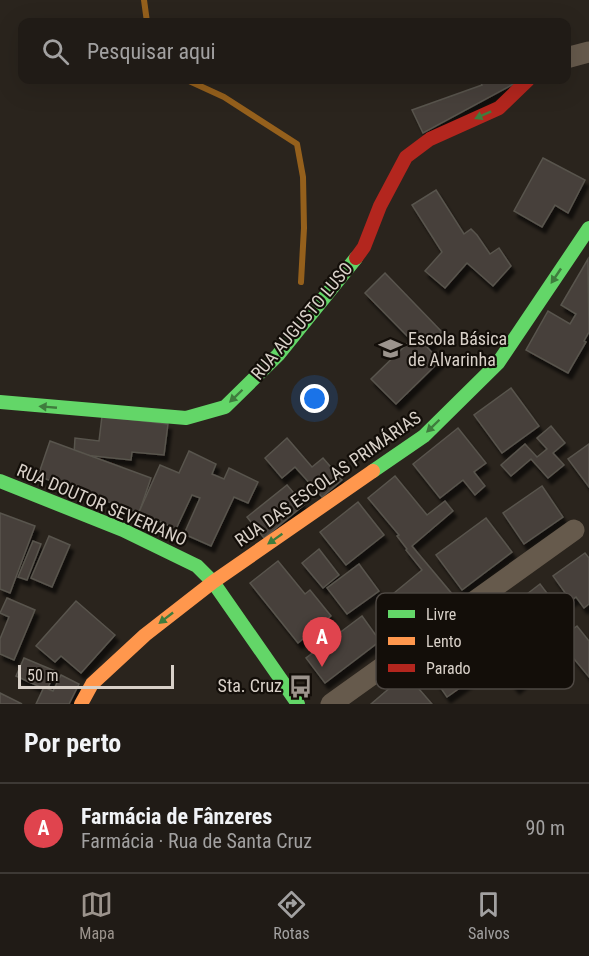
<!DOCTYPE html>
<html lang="pt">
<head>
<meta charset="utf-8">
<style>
	:root { --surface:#201b16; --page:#28241f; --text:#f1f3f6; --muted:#a2a1a1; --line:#3d3935; --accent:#9c948d }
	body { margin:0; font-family:"Roboto Condensed",sans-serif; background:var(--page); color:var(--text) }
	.scale { position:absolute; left:18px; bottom:15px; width:156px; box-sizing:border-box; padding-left:6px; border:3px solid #d9d1c9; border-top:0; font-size:16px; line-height:21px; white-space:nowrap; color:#d9d1c9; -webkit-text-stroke:4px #130e09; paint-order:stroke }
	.you { position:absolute; left:315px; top:399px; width:21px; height:21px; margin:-15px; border:4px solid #fff; border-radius:50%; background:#1a73e8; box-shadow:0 0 0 9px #1a73e833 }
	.badge { display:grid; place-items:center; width:39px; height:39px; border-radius:50%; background:var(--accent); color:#fff; font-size:20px; font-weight:700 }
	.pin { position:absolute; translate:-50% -50px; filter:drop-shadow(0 2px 3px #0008) }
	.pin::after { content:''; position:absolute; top:32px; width:21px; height:18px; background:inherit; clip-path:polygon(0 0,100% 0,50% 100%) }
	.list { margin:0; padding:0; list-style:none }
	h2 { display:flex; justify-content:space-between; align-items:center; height:78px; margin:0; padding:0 24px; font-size:26px }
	h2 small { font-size:20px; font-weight:400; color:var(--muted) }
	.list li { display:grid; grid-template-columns:39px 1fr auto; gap:18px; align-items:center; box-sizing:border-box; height:90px; padding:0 24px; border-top:2px solid var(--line) }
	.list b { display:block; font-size:22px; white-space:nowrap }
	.list p { margin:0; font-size:20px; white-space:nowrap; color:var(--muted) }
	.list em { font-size:20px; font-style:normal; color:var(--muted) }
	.icon { flex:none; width:33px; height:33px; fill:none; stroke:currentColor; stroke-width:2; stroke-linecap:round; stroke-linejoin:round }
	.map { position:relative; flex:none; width:589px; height:704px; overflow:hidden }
	.search { position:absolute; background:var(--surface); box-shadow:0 6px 24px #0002; left:18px; right:18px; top:18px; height:66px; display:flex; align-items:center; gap:15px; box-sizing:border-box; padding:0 21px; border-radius:12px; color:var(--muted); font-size:22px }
	.sheet { height:168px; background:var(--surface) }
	nav { display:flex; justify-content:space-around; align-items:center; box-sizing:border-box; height:84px; border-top:2px solid var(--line); background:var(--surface); font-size:16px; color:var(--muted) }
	nav a { display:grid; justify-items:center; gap:3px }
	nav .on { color:var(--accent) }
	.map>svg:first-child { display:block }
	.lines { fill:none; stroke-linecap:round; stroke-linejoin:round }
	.stream { stroke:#95601c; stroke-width:6 }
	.building { fill:#46413a; stroke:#59544d; stroke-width:1.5; filter:url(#shadow) }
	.street { stroke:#665a4c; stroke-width:21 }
	.fast { stroke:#63d668; stroke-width:14 }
	.slow { stroke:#ff974d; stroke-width:14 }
	.jam { stroke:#b3261e; stroke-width:14 }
	.oneway { fill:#3f7c3d }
	.labels { text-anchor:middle; stroke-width:4.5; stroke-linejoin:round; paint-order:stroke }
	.street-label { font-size:18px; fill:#d9d1c9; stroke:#130e09 }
	.poi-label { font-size:18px; fill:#d9d1c9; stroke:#130e09; text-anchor:start }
	.key { fill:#130e09; stroke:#4e4843; stroke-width:1.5 }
	.key-label { font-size:16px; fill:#d9d1c9 }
</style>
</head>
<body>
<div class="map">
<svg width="589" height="704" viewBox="0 0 589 704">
	<defs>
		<filter id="shadow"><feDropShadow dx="3.5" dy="6" stdDeviation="1.5" flood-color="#0009"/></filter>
	</defs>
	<rect width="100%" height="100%" fill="#2a241d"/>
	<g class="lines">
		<g class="stream">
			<path d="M144,0l3,22"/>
			<path d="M187,80l37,17 73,47 6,33 1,51 -3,54"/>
		</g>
	</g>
	<g class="building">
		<path d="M482,80h39l-98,53 -11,-23 70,-25 -2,-4z"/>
		<path d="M543,158l42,22 -17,33 -13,-8 -13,22 -28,-16z"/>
		<path d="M436,190l28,44 7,-5 6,6 13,19 9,-6 12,18 -18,20 -26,-23 -22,25 -20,-17 17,-19 -30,-47z"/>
		<path d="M588,259l1,73 -5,9 2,1 -18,31 -42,-23 22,-39 22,13 6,-10 -15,-9z"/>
		<path d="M385,273l57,59 -15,15 13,14 -44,43 -25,-25 40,-39 -46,-47z"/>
		<path d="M511,388l28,38 -37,27 -28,-38z"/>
		<path d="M102,416l66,8 -4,31 -32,-3 -1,8 -57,-6 1,-16 24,3z"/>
		<path d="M551,426l14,17 -12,10 11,12 -16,13 -17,-19 -20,17 -10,-11 24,-21 12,13 10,-8 -10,-11z"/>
		<path d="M458,428l28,35 -12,9 11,14 -10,9 -12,-15 -23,18 -27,-34z"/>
		<path d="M287,438l25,29 11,-9 19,22 -20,17 -27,-30 -13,11 -17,-20z"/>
		<path d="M50,441l101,37 -12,35 -101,-37z"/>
		<path d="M589,444v43l-21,-28z"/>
		<path d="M189,451l27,13 -4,10 12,5 5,-11 29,14 -10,21 -14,-6 -23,49 -27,-12 16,-36 -8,-3 -16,34 -37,-17 21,-47 19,8z"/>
		<path d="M395,476l32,39 18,-14 8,10 -41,35 41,49 -51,42 -25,-30 45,-37 -16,-20 1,-1 -10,-13 2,-1 -31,-37z"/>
		<path d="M287,485l17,20 -40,33 -17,-21z"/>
		<path d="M542,486l21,31 -39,27 -21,-31z"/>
		<path d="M358,502l26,33 -38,30 -26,-33z"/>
		<path d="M0,513l35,13 -25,67 -10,-4z"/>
		<path d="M486,518l26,34 -50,38 -26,-35z"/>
		<path d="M49,536l21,9 -18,42 -21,-9z"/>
		<path d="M33,541l8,3 -14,36 -9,-3z"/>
		<path d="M319,549l20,26 -16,13 -21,-25z"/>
		<path d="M585,553l4,5v46l-5,4 -8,-11 -5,4 -18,-25z"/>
		<path d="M278,561l27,33 5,-4 21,26 -33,27 -48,-60z"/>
		<path d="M359,564l20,27 -32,23 -20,-26z"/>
		<path d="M540,584l19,25 -18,14 15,19 21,-16 12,15v36l-24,-29 -49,40 -44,-54 31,-24 19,25 10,-9 -18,-22z"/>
		<path d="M7,598l28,12 -21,50 -14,-6v-15l9,-22 -9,-4z"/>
		<path d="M76,601l39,34 -34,38 -20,-17 -6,6 -19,-16z"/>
		<path d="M362,616l18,25 -55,42 -19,-25z"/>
		<path d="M468,640l20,28 -41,29 -20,-29z"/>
		<path d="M24,658l31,13 -8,19 -31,-14z"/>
		<path d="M406,674l26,30h-61z"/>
		<path d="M61,675l18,9 -10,20h-33l8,-17 9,4z"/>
		<path d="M0,693l22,11h-22z"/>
	</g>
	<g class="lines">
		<g class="street">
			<path d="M566,58l23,-6"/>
			<path d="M331,704l243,-174"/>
		</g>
		<g class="fast">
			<path d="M0,402l186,16 39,-11 53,-52 78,-97"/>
			<path d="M373,471l51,-35 74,-73 91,-135"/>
			<path d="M0,481l123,49 74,36 16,16 85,122"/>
		</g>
		<path class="slow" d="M81,704l11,-20 53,-49 68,-53 160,-111"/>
		<path class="jam" d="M356,258l8,-11 16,-41 26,-49 24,-18 69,-31 29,-28"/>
	</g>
	<defs><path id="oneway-solid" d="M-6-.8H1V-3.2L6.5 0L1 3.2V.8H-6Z" transform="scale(1.5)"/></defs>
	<g class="oneway">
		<use href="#oneway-solid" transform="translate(483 115) rotate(156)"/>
		<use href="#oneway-solid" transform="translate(556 276) rotate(124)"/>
		<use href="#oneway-solid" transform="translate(236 396) rotate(136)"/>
		<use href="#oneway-solid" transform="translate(48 407) rotate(-175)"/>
		<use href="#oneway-solid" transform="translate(433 426) rotate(136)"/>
		<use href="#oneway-solid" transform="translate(275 539) rotate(145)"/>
		<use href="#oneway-solid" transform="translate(166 618) rotate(142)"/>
	</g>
	<defs>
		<symbol id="school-bare" viewBox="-9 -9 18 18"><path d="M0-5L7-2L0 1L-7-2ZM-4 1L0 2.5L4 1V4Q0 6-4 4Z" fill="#9c948d" stroke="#130e09" stroke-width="2.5" paint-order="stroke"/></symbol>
		<symbol id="bus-bare" viewBox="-9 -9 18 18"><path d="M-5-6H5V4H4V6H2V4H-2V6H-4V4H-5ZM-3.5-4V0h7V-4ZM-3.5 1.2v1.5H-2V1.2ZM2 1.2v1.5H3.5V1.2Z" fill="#9c948d" stroke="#130e09" stroke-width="2.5" paint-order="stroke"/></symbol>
	</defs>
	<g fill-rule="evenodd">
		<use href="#school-bare" x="374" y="332" width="33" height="33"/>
		<use href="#bus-bare" x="284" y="670" width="33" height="33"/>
	</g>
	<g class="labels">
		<g class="street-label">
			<text transform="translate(302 321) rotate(-50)" y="6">RUA AUGUSTO LUSO</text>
			<text transform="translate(328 479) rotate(-35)" y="6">RUA DAS ESCOLAS PRIMÁRIAS</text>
			<text transform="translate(102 505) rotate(23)" y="6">RUA DOUTOR SEVERIANO</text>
		</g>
		<g class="poi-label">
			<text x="408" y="345">Escola Básica<tspan x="408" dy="21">de Alvarinha</tspan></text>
			<text x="282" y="692" text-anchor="end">Sta. Cruz</text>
		</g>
	</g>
	<rect x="376" y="593" width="198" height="96" rx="9" class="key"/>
	<rect x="388" y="610" width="27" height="8" fill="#63d668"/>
	<rect x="388" y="637" width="27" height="8" fill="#ff974d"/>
	<rect x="388" y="664" width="27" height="8" fill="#b3261e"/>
	<g class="key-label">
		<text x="426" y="620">Livre</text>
		<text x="426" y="647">Lento</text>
		<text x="426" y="674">Parado</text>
	</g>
</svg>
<div class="scale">50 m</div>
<div class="you"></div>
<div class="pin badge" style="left:322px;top:667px;background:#e0444e">A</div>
<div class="search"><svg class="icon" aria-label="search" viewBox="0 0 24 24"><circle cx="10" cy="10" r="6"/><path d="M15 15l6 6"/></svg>Pesquisar aqui</div>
</div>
<section class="sheet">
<h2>Por perto<small></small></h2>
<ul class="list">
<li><span class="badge" style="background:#e0444e">A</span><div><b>Farmácia de Fânzeres</b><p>Farmácia · Rua de Santa Cruz</p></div><em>90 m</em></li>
</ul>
</section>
<nav>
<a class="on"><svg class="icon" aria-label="map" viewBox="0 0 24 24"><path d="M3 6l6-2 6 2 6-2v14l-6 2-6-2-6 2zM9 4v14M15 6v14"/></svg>Mapa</a>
<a><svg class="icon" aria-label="directions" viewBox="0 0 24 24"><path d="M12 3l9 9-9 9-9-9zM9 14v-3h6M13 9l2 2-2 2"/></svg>Rotas</a>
<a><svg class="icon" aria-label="saved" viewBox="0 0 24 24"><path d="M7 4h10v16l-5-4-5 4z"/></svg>Salvos</a>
</nav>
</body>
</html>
